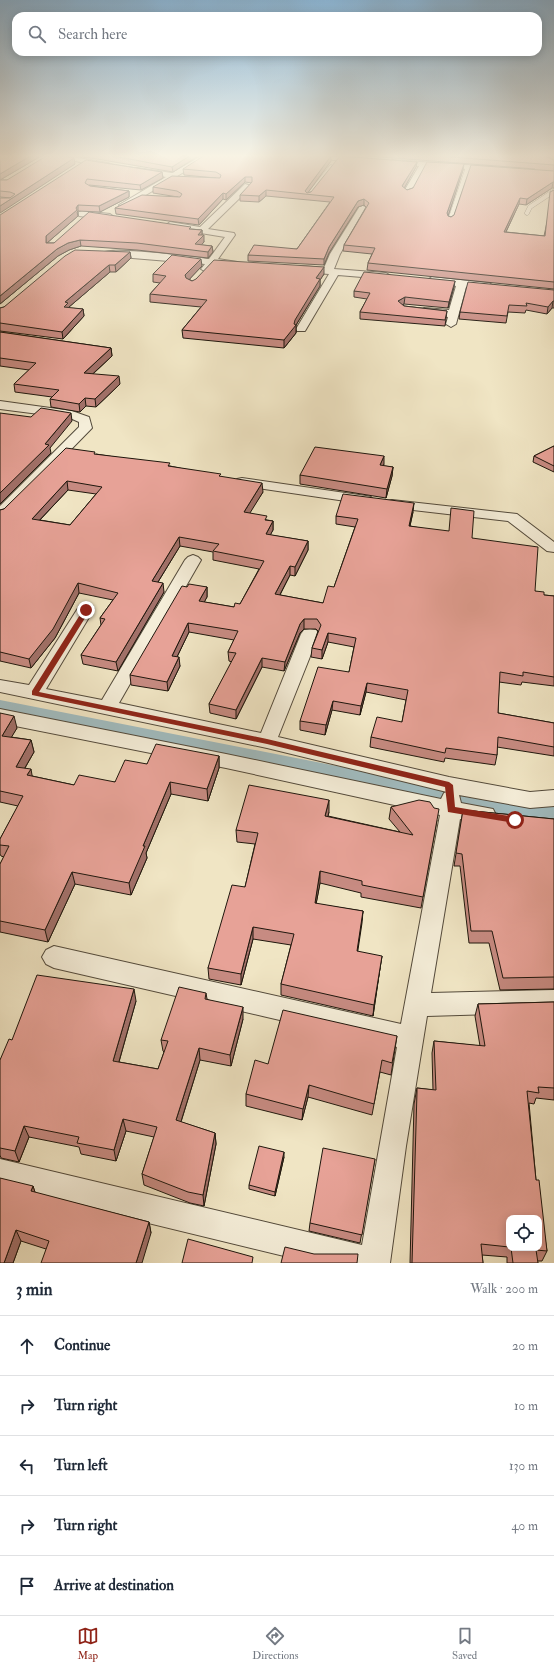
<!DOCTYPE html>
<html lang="en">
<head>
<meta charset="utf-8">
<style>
	:root { --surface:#fff; --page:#f2f2f3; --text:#1f2937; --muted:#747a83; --line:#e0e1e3; --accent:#8f2418 }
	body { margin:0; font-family:"IM FELL Double Pica",serif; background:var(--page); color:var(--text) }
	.controls { position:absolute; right:12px; bottom:12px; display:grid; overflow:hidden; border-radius:8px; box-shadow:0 2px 10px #0003 }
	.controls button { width:36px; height:36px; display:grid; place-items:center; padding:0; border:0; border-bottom:1px solid var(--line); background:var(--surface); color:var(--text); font:20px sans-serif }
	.stop { position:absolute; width:12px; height:12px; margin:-9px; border:3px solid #8f2418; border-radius:50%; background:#fff }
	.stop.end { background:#8f2418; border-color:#fff; box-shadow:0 1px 4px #0008 }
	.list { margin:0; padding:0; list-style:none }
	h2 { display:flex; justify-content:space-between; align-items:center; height:52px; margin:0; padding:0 16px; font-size:17px }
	h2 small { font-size:13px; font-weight:400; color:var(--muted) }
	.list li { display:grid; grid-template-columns:26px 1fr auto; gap:12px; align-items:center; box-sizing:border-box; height:60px; padding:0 16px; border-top:1px solid var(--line) }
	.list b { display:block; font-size:15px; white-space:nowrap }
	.list em { font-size:13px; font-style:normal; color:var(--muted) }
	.icon { flex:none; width:22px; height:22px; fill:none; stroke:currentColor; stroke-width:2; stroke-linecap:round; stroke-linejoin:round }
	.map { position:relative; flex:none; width:554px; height:1263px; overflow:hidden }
	.search { position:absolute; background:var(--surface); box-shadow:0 2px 10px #0003; left:12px; right:12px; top:12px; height:44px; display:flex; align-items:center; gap:10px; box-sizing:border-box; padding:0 14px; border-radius:12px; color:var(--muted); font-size:15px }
	.sheet { height:352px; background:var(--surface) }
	nav { display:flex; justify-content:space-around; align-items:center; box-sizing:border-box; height:56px; border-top:1px solid var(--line); background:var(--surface); font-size:11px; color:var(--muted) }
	nav a { display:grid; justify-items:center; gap:2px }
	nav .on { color:var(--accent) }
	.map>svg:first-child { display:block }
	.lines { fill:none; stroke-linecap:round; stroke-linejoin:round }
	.canal { fill:#a1bcc0; fill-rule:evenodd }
	.service-casing { stroke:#534a3b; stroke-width:5 }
	.minor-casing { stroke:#534a3b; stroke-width:2 }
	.service { stroke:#f5eed9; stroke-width:4 }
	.minor { fill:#f5eed9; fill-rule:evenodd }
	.wall { fill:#c78b82; stroke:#1f170d; fill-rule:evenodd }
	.shaded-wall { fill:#a2716a; stroke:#1f170d }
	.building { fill:#e7a297; stroke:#1f170d; fill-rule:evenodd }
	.route { fill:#8f2418 }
</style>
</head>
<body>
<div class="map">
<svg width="554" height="1263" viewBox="0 0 554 1263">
	<rect width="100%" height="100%" fill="#f0e5c4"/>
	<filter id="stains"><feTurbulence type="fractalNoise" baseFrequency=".005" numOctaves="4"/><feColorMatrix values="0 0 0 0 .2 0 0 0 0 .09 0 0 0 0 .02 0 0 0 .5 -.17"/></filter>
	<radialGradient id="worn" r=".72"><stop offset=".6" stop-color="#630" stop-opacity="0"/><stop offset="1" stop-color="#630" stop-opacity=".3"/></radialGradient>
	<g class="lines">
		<path class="canal" d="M0,700l531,104 23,-1v20l-23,1 -531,-108z"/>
		<defs>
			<g id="service">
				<path d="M308,196l23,-29"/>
				<path d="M527,213l3,-6 24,-16"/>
				<path d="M450,220l18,-53"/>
			</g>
			<g id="minor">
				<path d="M42,155h19l47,8 4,2 -4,2z"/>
				<path d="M203,155h9l-86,52h-6l-1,-2 47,-28 -29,-5v-4l35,5z"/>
				<path d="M292,155l68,3 4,2 -4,2 -65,-5z"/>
				<path d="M392,160l102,7 4,2 -4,2 -68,-5 -15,27 -4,2 -4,-2 16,-27 -24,-2 -4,-2z"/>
				<path d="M245,184l7,2 -44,43 26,4 1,2 -17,24 19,3v4l-23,-1 -5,6 -3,1 -5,-3 4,-5 -97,-8 -5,-3c7,-7 91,4 106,6l16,-22 -55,-9 -4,-3 4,-3 30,5z"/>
				<path d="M360,206h3l4,2 -27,46 -6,15 52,4 5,3 -5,3 -48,-4 -33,56h-8l-1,-2 33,-55 -27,-2 -5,-3 5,-3 22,2 6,-14z"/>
				<path d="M82,211l28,3 4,3 -4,3 -31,-4v-4z"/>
				<path d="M432,277l57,6 5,3 -5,3 -23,-2 -10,37 -5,3 -5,-3 2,-7 -24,-3 -5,-3 5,-3 25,2 7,-24 -27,-4 -2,-2z"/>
				<path d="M0,401l72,10 17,6 3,11 -87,89 -5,1v-12l79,-79v-5l-9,-4 -70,-9z"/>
				<path d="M242,478l124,18 5,1 2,3 -2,3 -5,1 -129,-19 -2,-3 2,-3z"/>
				<path d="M392,500l125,14 37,28v10l-7,-1 -39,-30 -121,-14 -2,-3 2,-3z"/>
				<path d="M193,555l5,2 3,3 -82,143 142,30 40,-99 3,-4 6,-1 6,1 3,4 -41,103 171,40 81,15 24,-2v16l-24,2 -71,-13 2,8 32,6 3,6 -3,6 -7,2 -26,-4 -29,174 123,-3v22l-127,4 -21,130 -16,117h-77l-313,-76v-28l362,86 35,-198 -343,-79 -8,-4 -4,-7 4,-7 8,-4 347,78 39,-209 -214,-47 -226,-45v-14l226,45 215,45 3,-6 3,-1 -180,-44 -267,-56v-12l29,5 51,-80 6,-1 6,1 2,4 -48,80 56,11 83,-140 3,-3z"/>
			</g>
		</defs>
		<use href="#service" class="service-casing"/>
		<use href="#minor" class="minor-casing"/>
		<use href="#service" class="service"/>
		<use href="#minor" class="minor"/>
	</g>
	<g class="wall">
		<path d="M0,155l41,1 -41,24h7l68,-16 -65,34h1l-11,-1z"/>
		<path d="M61,155h139l-27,17 -82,-14z"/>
		<path d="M355,155h187l12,5v28h-2l-26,17 -7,-1 -13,28 38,4 10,-46v99l-187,-19 1,-7 4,-9 -29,-3 1,-6 22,-38 -2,-2 -6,2 -29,46 -5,12 -76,-4v-6l49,-6 33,-47 -64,-6 -7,6 -19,-1v-6l12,-12 -7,-1 -19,18 -3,-1 -24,26 -83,-11 -1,-6 63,-11 -25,-4v-6l63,-9 -32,-3 -1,-6 148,-8 -24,32 110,-31 -1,5 -12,21 3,2 56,-20 -15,46 3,1 84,-48z"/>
		<path d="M545,155h9v4z"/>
		<path d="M86,160l76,12 1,6 -22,12 -52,-5 1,1 39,5v6l-29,15 -22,-1 -1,1 1,4 -31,27h7l137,-14 11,1v5l2,7 -3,3 11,1 1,6 -5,6 -71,-8 -56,-4 -12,4 -11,6 -58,48z"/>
		<path d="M130,252l1,6 -15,14h-6l-41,35v1l14,1 1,7 -21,23 -63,-8v-23l4,-1z"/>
		<path d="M202,266l-13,13 3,2 132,-7 -4,6v6l-24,39v8l-12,15 -101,-10 -1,-8 19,-23 -51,-5v-8l10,-11 -7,-1v-8z"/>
		<path d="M454,287l-6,21 -44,-4h-1l1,2 43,5 -2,15 -85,-7v-7l7,-13 -13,-2v-6z"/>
		<path d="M554,290v18h-2l-5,6 -21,-4 -1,3 -17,-1 -2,11 -47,-4 1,-7z"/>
		<path d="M0,332l111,16 1,8 -19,18 27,10 -24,23 -10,-1 -6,6 -29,-5 -1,-8 2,-2 -37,-5 -1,-8 15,-14 -29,-4z"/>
		<path d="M554,446v26l-21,-10 1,-6z"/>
		<path d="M96,454l74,12 51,11 42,15 -14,21 18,7 6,1v9l-3,5 38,6v9l-13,26 -5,-1 -10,20 43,8 11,-16 21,-60 -19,-3v-8l77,-4 -3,14 62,12 63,53 9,4 10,1v90l-32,-4 -1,3 -22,-3 -1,31 56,10v33l-57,-9v8l-2,10 -50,-7 -1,4 -74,-15 1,-10 31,-15 4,-22 -40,-8 -6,23 -28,-5 -7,25 -25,-5v-9l49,-49 5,-25 -26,-5 -6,17 -11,-2 1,-9 6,-17 -2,-2h-12l-4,4 -16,38 -22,-4 -26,52 -26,-6 -1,-9 23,-42 -3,-1 -1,-9 6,-12 -45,-8 -12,25 3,9 -12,25 -37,-6 -1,-10 57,-88h20v10l-3,5 30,5 6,-3 19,-35 -46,-9v-8l-33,-6 -22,36 6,10 -46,79 -35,-7 -2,-9 20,-30 -1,-7 13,-18 -34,-7 -24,45 -24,30 -31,-7v-151l4,-1zM68,490l28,4 -26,31 -30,-5z"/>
		<path d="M384,464l-1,2 10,1 -1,9 -6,22 -86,-14v-9z"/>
		<path d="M0,713l17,15 -6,9 20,3 3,12 -9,16 7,8 42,9 41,-3 32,-18 72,-8v12l-11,33 -37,-7 -25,59 1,5 -16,37 -56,-11 -27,58 -48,-10v-68l4,-7 -3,-1 -1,-2v-15l18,-33 -18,-4z"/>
		<path d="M391,807l46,13 -16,88 -60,-11v-4l-41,-10 -4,21 47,7 -6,41 23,16 -7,48 -92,-21v-11l10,-39 -38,-6 -12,46 -32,-6 -1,-11 37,-81 10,-43 -18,-2 -1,-12 93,-18 -1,4 72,16 -11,-13z"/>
		<path d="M463,810l91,9v170l-54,1 -11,-47h-20l-9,-77h-6z"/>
		<path d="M206,993l1,6 36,20 -12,47 -31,-6 -19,62 34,11 1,11 -12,62 -14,-3 -46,-18 -2,-11 12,-37 -28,-6 -10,30 -35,-7 -2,-7 -50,-10 -10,25 -18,-4 -1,-3v-95l12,-20 124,-39 -17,61 39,7 6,-17 -1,-1 -2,-11z"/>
		<path d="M554,1002v98l-18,-2 -2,6 -5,-1 7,77 11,71 -5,10h-5l1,2h-31v-6l-25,-2 1,8h-73l4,-159 3,-16 16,2 -1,-37 2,-12 46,5 -5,-30 3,-12zM509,1218l30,30h-30z"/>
		<path d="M397,1036l-6,39 -11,-3 -8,43 -64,-18 -6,23 -56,-14v-12l22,-30z"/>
		<path d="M284,1157l-9,39 -26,-7v-4z"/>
		<path d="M375,1159l-15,84 -51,-12 1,-8z"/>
		<path d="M33,1186l2,7 114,29 2,11 -105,16 -25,-8 -8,22h-13z"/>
	</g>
	<g class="shaded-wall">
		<path d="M32,155h9v1l-41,24v5v-11z"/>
		<path d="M191,155h9l-27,17 -1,-5z"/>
		<path d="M331,156v5l-24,33 -2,-3z"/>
		<path d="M74,158l1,6 -75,49v-7z"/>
		<path d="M417,162l-1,5 -14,25v-6z"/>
		<path d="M464,164l-1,6 -16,49v-6z"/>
		<path d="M162,172l1,6 -22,12 -1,-5z"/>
		<path d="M245,177v5l-19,18v-6z"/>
		<path d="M553,182l-1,6 -26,17 1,-6z"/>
		<path d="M266,190v6l-7,6v-6z"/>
		<path d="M129,191v6l-29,15 -1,-6z"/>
		<path d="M223,193v6l-24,26 -1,-6z"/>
		<path d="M520,198l-1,6 -16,34 1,-6z"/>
		<path d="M364,199v6l-6,2 -29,46 -5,12v-6l5,-12 29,-46z"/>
		<path d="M78,205v6l-1,1 1,4 -31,27h-1v-7l30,-28z"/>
		<path d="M202,230v7l2,-2v7l-8,9 -1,-7 3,-9z"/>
		<path d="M80,240l1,6 -12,4 -11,6 -58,48v-8l57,-47 11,-6z"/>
		<path d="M212,246l1,6 -5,6v-6z"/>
		<path d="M130,252l1,6 -15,14 -1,-7z"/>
		<path d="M201,259l1,7 -16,17 -1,-8z"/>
		<path d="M109,265l1,7 -41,35v3l-5,-3 1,-5z"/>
		<path d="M324,267v7l-4,6v6l-24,39v8l-12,15v-8l32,-62z"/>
		<path d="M455,281l-1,6 -6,21 1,-6z"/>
		<path d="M405,297l-1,7 -6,3v-6z"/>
		<path d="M553,301l-1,7 -5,6 1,-7z"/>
		<path d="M83,309l1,7 -21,23 -1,-7z"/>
		<path d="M111,348l1,8 -27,25 -1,-8z"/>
		<path d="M119,376l1,8 -24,23 -1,-8z"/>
		<path d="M85,398l1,8 -6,6 -1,-8z"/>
		<path d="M71,413l1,8 -22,27 1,5 -51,51v-11l45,-49z"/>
		<path d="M384,456v8l-5,10 1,-9z"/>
		<path d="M393,467l-1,9 -6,22 1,-9z"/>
		<path d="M67,481l1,9 -35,37 -1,-8z"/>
		<path d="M262,483l1,9 -18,29 -1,-9z"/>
		<path d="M414,503l-1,9 -5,22 1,-8z"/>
		<path d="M273,521v9l-7,13v-9z"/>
		<path d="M179,537l1,9 -27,44 -1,-9z"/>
		<path d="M308,541v9l-13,26v-9z"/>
		<path d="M290,566v9l-15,29v-10z"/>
		<path d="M78,583l1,10 -24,45 -24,30 -2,-9z"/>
		<path d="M163,583l1,9 -46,79 -2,-9z"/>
		<path d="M207,587v10l-7,13 -1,-9z"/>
		<path d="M304,619v10l-4,4 -16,38 1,-9 15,-38z"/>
		<path d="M188,623l1,9 -16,33 -1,-9z"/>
		<path d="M328,633v9l-6,17v-9z"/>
		<path d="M179,657l1,9 -12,25 -1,-9z"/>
		<path d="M262,658v9l-26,52v-9z"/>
		<path d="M367,683l-1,9 -6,23 1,-9z"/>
		<path d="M333,701l-1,9 -7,25 1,-10z"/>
		<path d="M14,716l3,12 -12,20 -3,-12z"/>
		<path d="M31,740l3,12 -15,26 -3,-11z"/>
		<path d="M219,756v12l-11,33 -1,-12z"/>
		<path d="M31,769l2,12 -6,-6z"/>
		<path d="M170,782l1,12 -25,59 1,5 -16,37 -2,-12 14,-37z"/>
		<path d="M329,800v12l-4,15v-11z"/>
		<path d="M320,871v12l-6,32 1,-12z"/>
		<path d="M72,872l3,12 -27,58 -3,-12z"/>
		<path d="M363,911l-1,12 -6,40 1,-12z"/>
		<path d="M253,927v12l-12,46v-11z"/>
		<path d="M382,956l-2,12 -7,48 1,-11z"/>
		<path d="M134,989l2,12 -20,71 -3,-11z"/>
		<path d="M243,1007v12l-12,47 -1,-11z"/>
		<path d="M199,1048l1,12 -22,71 -2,-11z"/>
		<path d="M309,1085l-1,12 -6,23 1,-11z"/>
		<path d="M123,1119l3,12 -10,30 -2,-11z"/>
		<path d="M24,1126l5,11 -10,25 -4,-11z"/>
		<path d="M215,1133l1,11 -12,62 -1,-11z"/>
		<path d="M284,1152v5l-9,39v-4z"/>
		<path d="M33,1186l4,12 -6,-7z"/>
		<path d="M149,1222l2,11 -9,30h-6z"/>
		<path d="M16,1230l5,11 -8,22h-9z"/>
	</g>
	<g class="building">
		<path d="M0,155h32l-32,19z"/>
		<path d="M48,155h10l16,3 -74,48v-8h10l5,-4 -5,-2 -10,-1v-11h7z"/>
		<path d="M108,155h83l-19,12z"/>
		<path d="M205,155l126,1 -26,35 2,2 4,-1 29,-36 77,6 -15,24 5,4 6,-2 14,-26 37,2 -17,49 1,3 3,1 3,-2 17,-50 83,6v11h-1l-26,17 -7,-1 -16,34 41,4 5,-44 4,-2v92l-186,-19 7,-15 -31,-3 25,-42 -5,-4 -6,2 -29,46 -5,12 -76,-4 6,-10 43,4 37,-52 -68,-7 -7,6 -19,-1 12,-13v-5h-7l-19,17 -3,-1 -25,26 -83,-11 27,-13 38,2 2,-3 -5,-3 -24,-4 19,-11 48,2 1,-3 -5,-3 -33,-3z"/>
		<path d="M426,155h116l12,5v5z"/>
		<path d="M86,160l76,12 -22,13 -53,-6 -2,4 5,3 39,5 -30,15 -21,-1 -2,3 1,2 -31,26v7h8l35,-31 102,15 -2,2 13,1 -4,5h6l-9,9 17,2 -4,6 -71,-9 -57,-3 -12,3 -11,6 -57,47v-81z"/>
		<path d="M75,250l55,2 -15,13h-6l-44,37 3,1 -4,4 19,2 -21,23 -62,-9v-15l4,-1 61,-51z"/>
		<path d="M172,255l29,4 -16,16 1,3 6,3 4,-2 18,-19 110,7 -8,11 4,1 -25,41 -1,4 2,1 -12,15 -102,-10 25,-30 -57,-6 16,-18 -13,-2z"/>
		<path d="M364,272l91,9 -6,21 -44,-5 -7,4 6,5 43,5 -2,9 -85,-8 10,-19 -16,-2z"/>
		<path d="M468,282l86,8v11h-1l-5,6 -22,-4 1,3 -18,-1 -2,11 -47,-4z"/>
		<path d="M0,332l111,16 -27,25 35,3 -24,23 -10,-1 -6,6 -29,-5 9,-9 -45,-6 22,-21 -36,-5z"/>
		<path d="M41,408l30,5 -26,31 4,1 -49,48v-80l31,4z"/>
		<path d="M554,446v20l-20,-10z"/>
		<path d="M315,447l69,9 -4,9 13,2 -6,22 -87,-14z"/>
		<path d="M66,448l29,4 -1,2 76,9 -2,3 53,8 -2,2 43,7 -18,29 23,4 -2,4 8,1 -7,13 42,7 -13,26 -5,-1 -15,28 48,9 5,-17 6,1 24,-68 -22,-3 7,-22 71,9 -5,23 40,5 2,-23 23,3 -2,27 66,9 -3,44 9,1v3l10,1v81l-31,-5v4l-23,-4 -2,41 56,10v24l-56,-10 -1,18 -51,-7 -1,5 -74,-16 6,-20 25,5 6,-32 -41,-7 -6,23 -28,-5 -7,24 -26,-4 18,-54 31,5 7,-34 -28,-5 -6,17 -10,-2 9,-23 -4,-6h-13l-4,5 -15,38 -23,-4 -26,52 -27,-6 27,-51 -8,-1 10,-21 -50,-8 -16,33 7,1 -12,25 -37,-7 52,-89 5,1 2,-3 18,3 -8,14 35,6 1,-4 5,1 24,-43 -51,-10 6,-7 -40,-7 -27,44 11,2 -47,79 -35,-7 24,-36 -5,-1 18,-25 -40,-10 -25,46 -24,30 -29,-7v-142l4,-1zM67,481l35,6 -32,38 -38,-6z"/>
		<path d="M0,713l14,3 -12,20 29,4 -15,27 15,2 -4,6 47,10 5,-10 36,7 10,-22 22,4 9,-20 63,12 -12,33 -37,-7 -27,64h2l-16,37 -57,-11 -27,58 -45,-9v-57l9,-18 -9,-1v-6l23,-43 -23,-5z"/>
		<path d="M249,785l80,15 -4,16 88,19 -22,-28 28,-7 11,2 4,6 5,1 -16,88 -61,-12v-4l-42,-10 -5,32 48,8 -6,40 25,5 -8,49 -93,-21 13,-50 -41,-7 -12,47 -33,-6 24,-83 13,2 13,-54 -22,-3z"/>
		<path d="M463,810l91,9v158l-51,1 -11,-47h-21l-9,-77 -6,-1z"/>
		<path d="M37,975l97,14 -21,72 45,8 10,-28 -7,-1 18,-53 27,6 -1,6 38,8 -13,48 -31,-7 -23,72 39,13 -12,62 -15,-3 -46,-18 15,-47 -34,-8 -9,31 -37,-7 2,-6 -55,-11 -9,25 -15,-3v-88l9,-21 3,1z"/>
		<path d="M554,1002v86l-16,-1 1,6 -12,-2 9,89h3l8,71 -11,-1 2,13h-25l-2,-15h28v-30h-30v29l-28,-3 2,19h-71l5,-171v-4l19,2 -2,-49 51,5 -7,-42z"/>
		<path d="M283,1010l114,26 -5,27 -10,-3 -8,44 -65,-19 -6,24 -57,-15 9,-34 13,4z"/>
		<path d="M259,1146l25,6 -9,40 -26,-7z"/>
		<path d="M323,1148l52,11 -13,76 -52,-12z"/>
		<path d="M0,1178l33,8 -2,5 118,31 -13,41h-95l8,-22 -33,-11 -12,33h-4z"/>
		<path d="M188,1239l65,18 -1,6h-70z"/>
		<path d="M285,1247l29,7h44l-1,9h-76z"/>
	</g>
	<linearGradient id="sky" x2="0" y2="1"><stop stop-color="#8bb7d8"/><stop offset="0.47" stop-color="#f8f3e4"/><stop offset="1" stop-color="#f8f3e4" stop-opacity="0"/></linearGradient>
	<rect width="554" height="332" fill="url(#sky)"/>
	<path class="route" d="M86,608l4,2 -51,82 228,47 182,43 4,3 2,22 60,10 4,3 -4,3 -67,-11 -3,-25 -178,-43 -235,-49v-4l51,-81z"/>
	<rect width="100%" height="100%" filter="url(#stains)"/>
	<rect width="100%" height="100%" fill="url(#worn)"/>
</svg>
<div class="controls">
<button><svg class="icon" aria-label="locate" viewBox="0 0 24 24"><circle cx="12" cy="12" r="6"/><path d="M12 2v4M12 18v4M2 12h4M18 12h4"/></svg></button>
</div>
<div class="stop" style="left:515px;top:820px"></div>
<div class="stop end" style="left:86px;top:610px"></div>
<div class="search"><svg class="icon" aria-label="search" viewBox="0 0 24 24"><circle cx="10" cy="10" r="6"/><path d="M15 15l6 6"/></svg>Search here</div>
</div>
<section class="sheet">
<h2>3 min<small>Walk · 200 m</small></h2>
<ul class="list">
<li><svg class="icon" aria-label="ahead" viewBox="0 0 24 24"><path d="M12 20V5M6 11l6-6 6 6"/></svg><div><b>Continue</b></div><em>20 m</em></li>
<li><svg class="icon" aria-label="right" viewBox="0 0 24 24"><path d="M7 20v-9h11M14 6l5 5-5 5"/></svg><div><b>Turn right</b></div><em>10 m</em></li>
<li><svg class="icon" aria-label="left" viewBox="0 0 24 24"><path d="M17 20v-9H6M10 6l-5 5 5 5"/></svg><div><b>Turn left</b></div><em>130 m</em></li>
<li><svg class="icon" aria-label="right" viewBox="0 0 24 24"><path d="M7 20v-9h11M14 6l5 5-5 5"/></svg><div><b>Turn right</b></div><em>40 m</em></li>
<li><svg class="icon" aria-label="arrive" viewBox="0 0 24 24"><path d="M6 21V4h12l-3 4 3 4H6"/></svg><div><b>Arrive at destination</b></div></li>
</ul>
</section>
<nav>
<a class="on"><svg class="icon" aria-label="map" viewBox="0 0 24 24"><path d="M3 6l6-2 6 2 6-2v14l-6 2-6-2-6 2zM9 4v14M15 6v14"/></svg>Map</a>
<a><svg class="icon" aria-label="directions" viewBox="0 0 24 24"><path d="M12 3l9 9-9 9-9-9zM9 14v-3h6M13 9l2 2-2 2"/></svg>Directions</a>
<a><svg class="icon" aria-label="saved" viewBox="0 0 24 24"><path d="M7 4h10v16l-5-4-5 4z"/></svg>Saved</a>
</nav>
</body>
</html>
